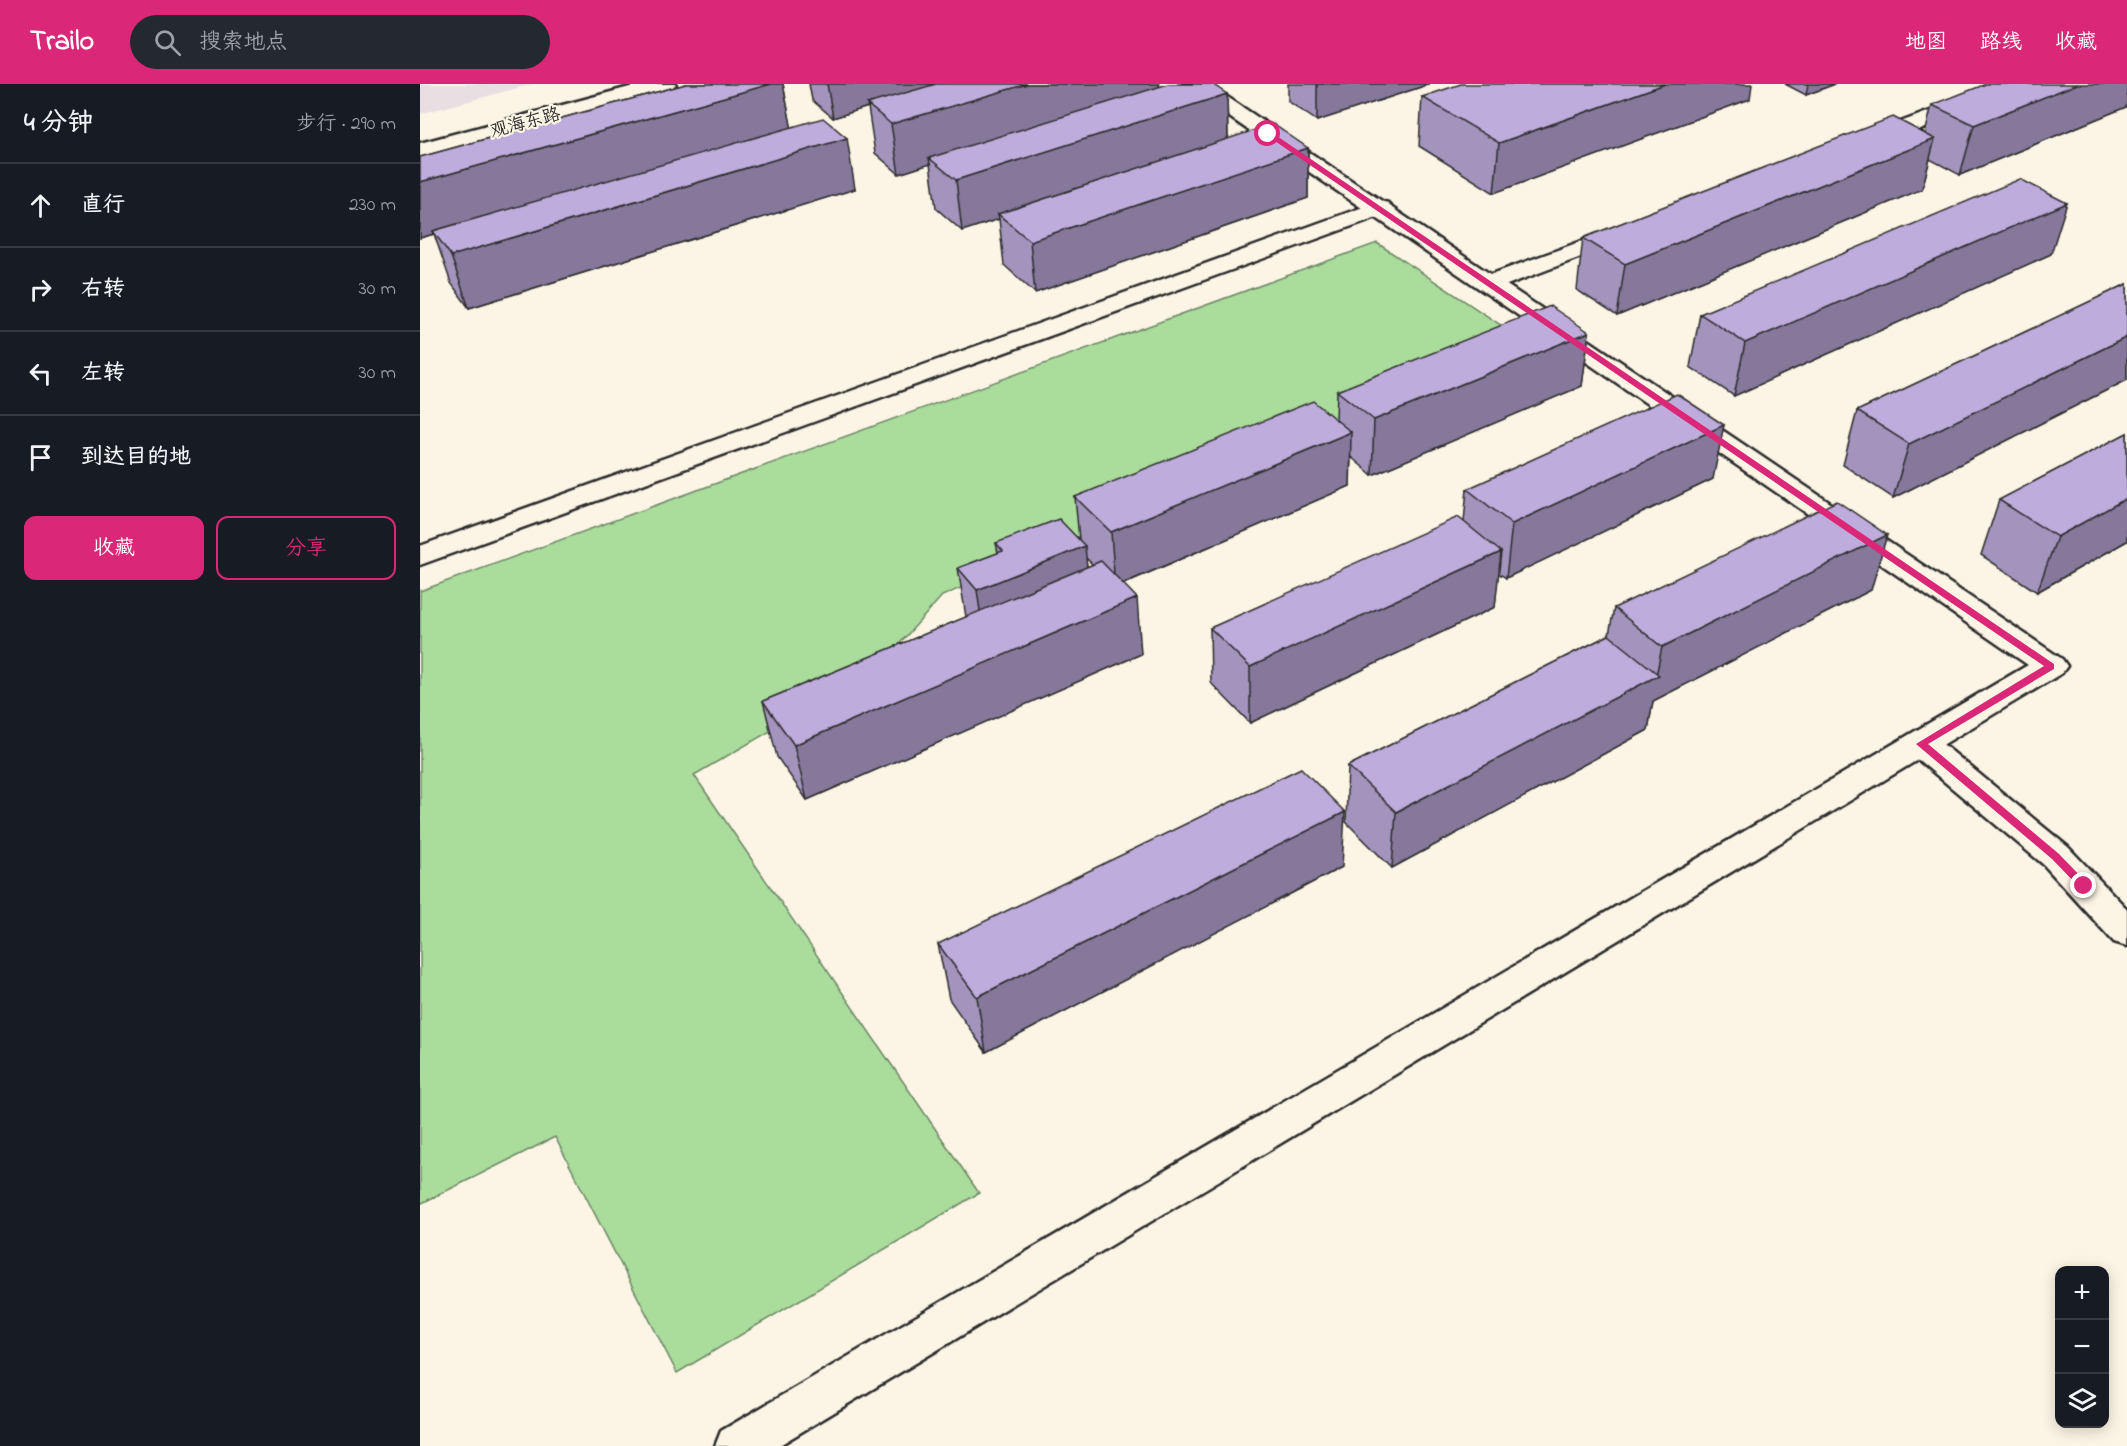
<!DOCTYPE html>
<html lang="zh">
<head>
<meta charset="utf-8">
<style>
	:root { --surface:#171b24; --page:#242831; --text:#f1f3f6; --muted:#9ea1a6; --line:#363941; --accent:#db2777 }
	body { margin:0; font-family:"Indie Flower","LXGW WenKai TC",sans-serif; background:var(--page); color:var(--text) }
	.controls { position:absolute; right:18px; bottom:18px; display:grid; overflow:hidden; border-radius:12px; box-shadow:0 3px 15px #0003 }
	.controls button { width:54px; height:54px; display:grid; place-items:center; padding:0; border:0; border-bottom:2px solid var(--line); background:var(--surface); color:var(--text); font:30px sans-serif }
	.stop { position:absolute; width:18px; height:18px; margin:-14px; border:4px solid #db2777; border-radius:50%; background:#fff }
	.stop.end { background:#db2777; border-color:#fff; box-shadow:0 2px 6px #0008 }
	.list { margin:0; padding:0; list-style:none }
	h2 { display:flex; justify-content:space-between; align-items:center; height:78px; margin:0; padding:0 24px; font-size:26px }
	h2 small { font-size:20px; font-weight:400; color:var(--muted) }
	.list li { display:grid; grid-template-columns:39px 1fr auto; gap:18px; align-items:center; box-sizing:border-box; height:84px; padding:0 24px; border-top:2px solid var(--line) }
	.list b { display:block; font-size:22px; white-space:nowrap }
	.list em { font-size:20px; font-style:normal; color:var(--muted) }
	.actions { display:flex; gap:12px; padding:18px 24px }
	.actions a { flex:1; padding:14px 0; border:2px solid var(--accent); border-radius:12px; text-align:center; font-size:21px; color:var(--accent) }
	.actions .main { background:var(--accent); color:#fff }
	.icon { flex:none; width:33px; height:33px; fill:none; stroke:currentColor; stroke-width:2; stroke-linecap:round; stroke-linejoin:round }
	.map { position:relative; flex:none; width:1707px; height:1362px; overflow:hidden }
	header { display:flex; align-items:center; gap:36px; box-sizing:border-box; height:84px; padding:0 30px; background:var(--accent); color:#fff }
	header strong { font-size:28px }
	nav { display:flex; gap:33px; margin-inline-start:auto; font-size:21px }
	.search { width:420px; height:54px; background:var(--page); display:flex; align-items:center; gap:15px; box-sizing:border-box; padding:0 21px; border-radius:33px; color:var(--muted); font-size:22px }
	main { display:flex }
	aside { flex:1; background:var(--surface) }
	.map>svg:first-child { display:block }
	.built { fill:#e9dfe3 }
	.green { fill:#aadc9c; stroke:#6a8464; stroke-width:1.5 }
	.lines { fill:none; stroke-linecap:round; stroke-linejoin:round }
	.minor-casing { stroke:#2b2b2b; stroke-width:5 }
	.tertiary-casing { stroke:#2b2b2b; stroke-width:5 }
	.secondary-casing { stroke:#2b2b2b; stroke-width:5 }
	.minor { fill:#fcf5e5; fill-rule:evenodd }
	.tertiary { fill:#fcf5e5; fill-rule:evenodd }
	.secondary { fill:#fcf5e5; fill-rule:evenodd }
	.wall { fill:#a394be; stroke:#2b2b2b; stroke-width:1.5; fill-rule:evenodd }
	.shaded-wall { fill:#85789b; stroke:#2b2b2b; stroke-width:1.5 }
	.building { fill:#beacdd; stroke:#2b2b2b; stroke-width:1.5 }
	.route { fill:#db2777 }
	.labels { text-anchor:middle; stroke-width:4.5; stroke-linejoin:round; paint-order:stroke }
	.far-street-label { font-size:18px; fill:#2b2b2b; stroke:#fcf5e5 }
</style>
</head>
<body>
<header>
<strong>Trailo</strong>
<div class="search"><svg class="icon" aria-label="search" viewBox="0 0 24 24"><circle cx="10" cy="10" r="6"/><path d="M15 15l6 6"/></svg>搜索地点</div>
<nav><a>地图</a><a>路线</a><a>收藏</a></nav>
</header>
<main>
<aside>
<h2>4 分钟<small>步行 · 290 m</small></h2>
<ul class="list">
<li><svg class="icon" aria-label="ahead" viewBox="0 0 24 24"><path d="M12 20V5M6 11l6-6 6 6"/></svg><div><b>直行</b></div><em>230 m</em></li>
<li><svg class="icon" aria-label="right" viewBox="0 0 24 24"><path d="M7 20v-9h11M14 6l5 5-5 5"/></svg><div><b>右转</b></div><em>30 m</em></li>
<li><svg class="icon" aria-label="left" viewBox="0 0 24 24"><path d="M17 20v-9H6M10 6l-5 5 5 5"/></svg><div><b>左转</b></div><em>30 m</em></li>
<li><svg class="icon" aria-label="arrive" viewBox="0 0 24 24"><path d="M6 21V4h12l-3 4 3 4H6"/></svg><div><b>到达目的地</b></div></li>
</ul>
<div class="actions"><a class="main">收藏</a><a>分享</a></div>
</aside>
<div class="map">
<svg width="1707" height="1362" viewBox="0 0 1707 1362">
	<rect width="100%" height="100%" fill="#fcf5e5"/>
	<filter id="ink" filterUnits="userSpaceOnUse"><feTurbulence type="fractalNoise" baseFrequency=".0167" numOctaves="2"/><feDisplacementMap in="SourceGraphic" scale="12" xChannelSelector="R" yChannelSelector="G"/><feConvolveMatrix kernelMatrix="1 2 1 2 8 2 1 2 1" color-interpolation-filters="sRGB"/></filter>
	<g filter="url(#ink)">
		<path class="built" d="M0,0h113l-113,30z"/>
		<path class="green" d="M957,159l148,98 -583,255 -66,74 -182,105 285,418 -302,180 -122,-236 -135,67v-613z"/>
		<g class="lines">
			<defs>
				<g id="minor">
					<path d="M1583,0h31l-4,4 -154,59 -8,2 -8,-2 -3,-5 3,-5z"/>
					<path d="M960,117l8,2 4,5 -4,5 -968,352v-19z"/>
					<path d="M1203,142l8,2 4,5 -4,5 -132,50 -9,2 -9,-2 -3,-5 3,-5z"/>
					<path d="M1501,649l12,3 135,111 59,62v37l-13,-4 -70,-77 -135,-113 -4,-8 4,-8z"/>
				</g>
				<path id="tertiary" d="M763,0h25l854,575 5,7 -5,7 -1284,773h-63l6,-15 1307,-766 -841,-577z"/>
				<path id="secondary" d="M221,0h35l-4,4 -252,69v-14z"/>
			</defs>
			<use href="#minor" class="minor-casing"/>
			<use href="#tertiary" class="tertiary-casing"/>
			<use href="#secondary" class="secondary-casing"/>
			<use href="#minor" class="minor"/>
			<use href="#tertiary" class="tertiary"/>
			<use href="#secondary" class="secondary"/>
		</g>
		<g class="wall">
			<path d="M266,0h97l8,43 64,62 -386,119 -18,-25 -17,-49 -14,4v-81z"/>
			<path d="M389,0h350l1,3 67,7 1,45 80,9v50l-273,95 -31,-28 -5,-46 -37,12 -26,-23 -6,-44 -31,10 -24,-21 -7,-46 -35,11 -21,-18z"/>
			<path d="M868,0h142l-113,37 -29,-20z"/>
			<path d="M1365,0h50l-29,11z"/>
			<path d="M1002,13l328,2 -256,94 -75,-47z"/>
			<path d="M1512,21l194,2 -166,68 -30,-16 -8,30 -305,127 -40,-26 6,-52 342,-104z"/>
			<path d="M1631,170l-317,142 -44,-29 10,-53z"/>
			<path d="M1707,200v96l-234,118 -50,-33 14,-54z"/>
			<path d="M1169,248l-7,54 -210,89 -21,-18 -1,29 -227,98 18,70 -334,146 -30,-43 -14,-56 203,-84 -8,-49 40,-15 -2,-10 83,-4 -4,-42 261,-77 1,-29zM666,474l7,7 -6,2z"/>
			<path d="M1707,349v108l-90,51 -56,-37 18,-55z"/>
			<path d="M1293,395l-207,99 -8,-5 -3,34 -245,116 -39,-40 -1,-55 254,-106 3,-33z"/>
			<path d="M1451,506l-218,111 -5,29 -256,138 -46,-46 2,-56 261,-131 5,-27z"/>
			<path d="M922,783l-356,185 -37,-53 -11,-55z"/>
		</g>
		<g class="shaded-wall">
			<path d="M351,0h12l9,46 -359,101 1,3 -14,4v-56z"/>
			<path d="M407,0h121l-81,20 1,3 -35,11z"/>
			<path d="M607,0h132l1,9 -231,65 1,6 -31,10 -8,-50z"/>
			<path d="M897,0h113l-113,37z"/>
			<path d="M1245,0h87l-2,15 -256,94 5,-50z"/>
			<path d="M1388,0h27l-29,11z"/>
			<path d="M1657,0h50v20l-1,3 -166,68 14,-50z"/>
			<path d="M807,10l1,49 -230,71 1,5 -37,12 -6,-51z"/>
			<path d="M427,54l8,51 -386,119 -18,-52z"/>
			<path d="M1515,55l-13,50 -305,127 8,-52z"/>
			<path d="M888,64v50l-273,95 -5,-52z"/>
			<path d="M1647,119l-16,51 -317,142 11,-53z"/>
			<path d="M1169,248l-7,54 -210,89 2,-55z"/>
			<path d="M1707,253v43l-234,118 16,-54z"/>
			<path d="M1304,341l-11,54 -207,99 6,-54z"/>
			<path d="M931,348l-1,54 -235,101 -4,-55z"/>
			<path d="M1707,414v43l-90,51 20,-55z"/>
			<path d="M1467,451l-16,55 -218,111 -5,29 -256,138 4,-56 260,-136 6,-29z"/>
			<path d="M665,462l5,55 -105,44 -8,-55z"/>
			<path d="M1081,468l-6,55 -245,116v-56z"/>
			<path d="M717,514l4,56 -334,146 -13,-55z"/>
			<path d="M925,728l-3,55 -356,185 -9,-55z"/>
		</g>
		<g class="building">
			<path d="M266,0h85l-351,98v-25z"/>
			<path d="M516,0h91l-136,40 -24,-20z"/>
			<path d="M748,0h44l15,10 -271,86 -27,-22z"/>
			<path d="M1041,0h204l-166,59 -77,-46z"/>
			<path d="M1566,0h91l-103,41 -42,-20z"/>
			<path d="M1473,33l42,22 -310,125 -42,-26z"/>
			<path d="M403,34l24,20 -396,118 -18,-25z"/>
			<path d="M853,40l35,24 -278,93 -32,-27z"/>
			<path d="M1600,95l47,24 -322,140 -45,-29z"/>
			<path d="M1707,200v53l-218,107 -52,-33z"/>
			<path d="M1130,222l39,26 -215,88 -37,-29z"/>
			<path d="M1257,310l47,31 -212,99 -45,-35z"/>
			<path d="M893,317l38,31 -240,100 -36,-35z"/>
			<path d="M1707,349v65l-70,39 -58,-37z"/>
			<path d="M1417,417l50,34 -225,112 -48,-39z"/>
			<path d="M1038,433l43,35 -251,115 -40,-39z"/>
			<path d="M639,435l26,27 -108,44 -19,-22 45,-17 -7,-8z"/>
			<path d="M681,477l36,37 -343,147 -31,-44z"/>
			<path d="M1189,551l50,40 -263,137 -48,-46z"/>
			<path d="M881,684l44,44 -368,185 -39,-53z"/>
		</g>
	</g>
	<path class="route" d="M846,48h5l783,532v5l-126,75 131,110 29,30v5h-7l-29,-30 -136,-115 128,-78 -778,-531z"/>
	<g class="labels">
		<g class="far-street-label">
			<text transform="translate(105 38) rotate(-15)" y="6">观海东路</text>
		</g>
	</g>
</svg>
<div class="controls">
<button>+</button>
<button>−</button>
<button><svg class="icon" aria-label="layers" viewBox="0 0 24 24"><path d="M12 4l9 5-9 5-9-5zM3 14l9 5 9-5"/></svg></button>
</div>
<div class="stop" style="left:848px;top:50px"></div>
<div class="stop end" style="left:1664px;top:802px"></div>
</div>
</main>
</body>
</html>
